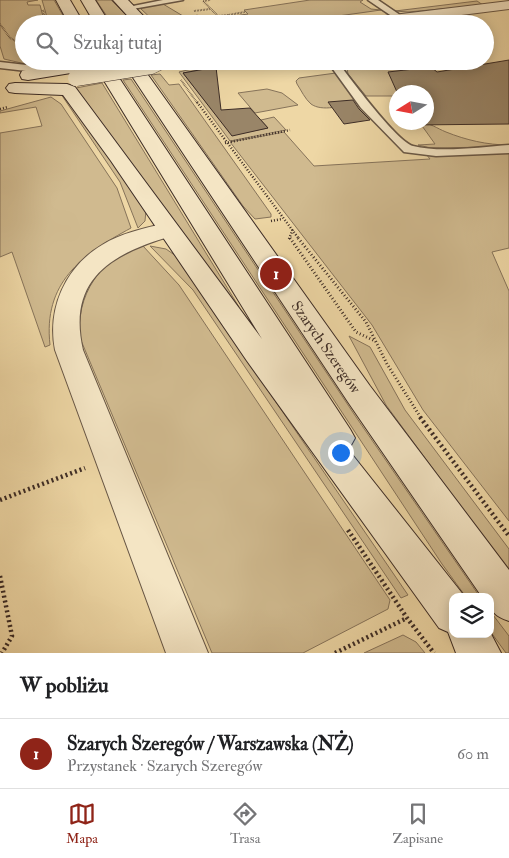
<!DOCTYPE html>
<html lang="pl">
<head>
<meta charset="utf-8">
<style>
	:root { --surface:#fff; --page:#f2f2f2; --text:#202124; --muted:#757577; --line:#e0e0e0; --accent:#8f2418 }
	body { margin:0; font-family:"IM FELL Double Pica",serif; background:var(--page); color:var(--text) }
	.controls { position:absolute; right:15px; bottom:15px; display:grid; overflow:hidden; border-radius:10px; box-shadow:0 2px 12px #0003 }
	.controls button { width:45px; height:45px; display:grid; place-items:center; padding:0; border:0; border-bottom:1px solid var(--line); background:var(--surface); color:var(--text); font:25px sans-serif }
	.compass { position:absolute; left:389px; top:85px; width:45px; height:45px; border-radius:50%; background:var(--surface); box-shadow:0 2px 12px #0003; rotate:259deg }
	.you { position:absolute; left:340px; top:452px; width:18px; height:18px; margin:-12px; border:4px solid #fff; border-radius:50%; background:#1a73e8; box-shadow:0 0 0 8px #1a73e833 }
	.badge { display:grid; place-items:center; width:32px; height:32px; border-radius:50%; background:var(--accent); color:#fff; font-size:16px; font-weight:700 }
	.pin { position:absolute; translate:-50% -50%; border:2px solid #fff; box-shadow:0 1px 5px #0006 }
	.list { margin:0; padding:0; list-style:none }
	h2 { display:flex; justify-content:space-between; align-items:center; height:65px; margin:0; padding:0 20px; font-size:21px }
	h2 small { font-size:16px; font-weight:400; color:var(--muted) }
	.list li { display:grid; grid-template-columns:32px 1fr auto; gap:15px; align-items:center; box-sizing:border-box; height:70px; padding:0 20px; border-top:1px solid var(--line) }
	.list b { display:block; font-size:19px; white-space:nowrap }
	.list p { margin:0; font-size:16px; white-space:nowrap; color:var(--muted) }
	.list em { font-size:16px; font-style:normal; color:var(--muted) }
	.icon { flex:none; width:28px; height:28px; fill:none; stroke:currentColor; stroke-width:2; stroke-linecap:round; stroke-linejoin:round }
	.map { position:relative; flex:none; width:509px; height:653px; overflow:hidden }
	.search { position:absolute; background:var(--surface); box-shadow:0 2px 12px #0003; left:15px; right:15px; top:15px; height:55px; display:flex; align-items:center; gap:12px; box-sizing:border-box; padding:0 18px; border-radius:28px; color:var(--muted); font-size:19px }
	.sheet { height:135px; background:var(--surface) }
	nav { display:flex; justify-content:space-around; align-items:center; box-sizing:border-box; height:70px; border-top:1px solid var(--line); background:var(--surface); font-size:14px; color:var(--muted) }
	nav a { display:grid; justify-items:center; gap:2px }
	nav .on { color:var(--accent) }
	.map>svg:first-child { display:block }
	.green { fill:#d0ba8f; stroke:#86735a }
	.building { fill:#998568; stroke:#3c2c26 }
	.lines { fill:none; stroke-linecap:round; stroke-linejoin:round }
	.service-casing { stroke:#685746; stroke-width:3 }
	.minor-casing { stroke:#685746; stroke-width:2 }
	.tertiary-casing { stroke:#685746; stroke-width:2 }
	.secondary-casing { stroke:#3c2c26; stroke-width:2 }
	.path-far3 { stroke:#3c2c26; stroke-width:2; stroke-dasharray:0.5 1; stroke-linecap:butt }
	.path-far2 { stroke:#3c2c26; stroke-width:2.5; stroke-dasharray:1 2; stroke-linecap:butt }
	.path-far1 { stroke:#3c2c26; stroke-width:3; stroke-dasharray:1 2.5; stroke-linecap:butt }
	.path { stroke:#3c2c26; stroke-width:4.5; stroke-dasharray:2 3; stroke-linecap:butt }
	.service { fill:#f4e5c4; fill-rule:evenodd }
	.minor { fill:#f4e5c4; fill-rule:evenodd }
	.tertiary { fill:#f4e5c4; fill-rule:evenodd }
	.secondary { fill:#f4e5c4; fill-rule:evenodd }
	.secondary-bridge-casing { stroke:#3c2c26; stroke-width:17; stroke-linecap:butt }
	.secondary-bridge { stroke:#f4e5c4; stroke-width:16 }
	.labels { text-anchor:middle; stroke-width:4; stroke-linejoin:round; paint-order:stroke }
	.street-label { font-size:15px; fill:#3c2c26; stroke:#f4e5c4 }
</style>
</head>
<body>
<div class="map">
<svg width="509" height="653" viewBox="0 0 509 653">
	<rect width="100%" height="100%" fill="#eed7a5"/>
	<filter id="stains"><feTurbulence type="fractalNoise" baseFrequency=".004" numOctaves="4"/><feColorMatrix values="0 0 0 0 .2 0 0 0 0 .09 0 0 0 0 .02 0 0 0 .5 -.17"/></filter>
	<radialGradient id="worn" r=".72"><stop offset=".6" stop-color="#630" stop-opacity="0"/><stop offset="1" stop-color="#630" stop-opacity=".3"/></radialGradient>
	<g class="green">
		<path d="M0,0h38l-11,2 1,3h12l5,19h-21v37l32,1 -26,3 -26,-6 -4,-13z"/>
		<path d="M42,0h12l14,24h-19z"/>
		<path d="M96,0h15l24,24h-23z"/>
		<path d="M310,0h53l-3,2 11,7 10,1 -100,14h-40l-7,-8 14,-2 -4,-4z"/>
		<path d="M477,1l6,4 -75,7 -13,-1z"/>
		<path d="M163,4l25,15 -8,5h-23l-17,-16z"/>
		<path d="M374,61h23l17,31h-18v4h-30l-18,-22 -1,-6 9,-5z"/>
		<path d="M196,68l2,2 -15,3 49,62 36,-7 -7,-8 13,-3 12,13 -56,11 -51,-69z"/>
		<path d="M336,73l20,27 -1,2c-12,4 -33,10 -44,2 -6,-5 -10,-14 -14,-20l-1,-3 3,-3z"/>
		<path d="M160,74l9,11 10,-1 92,130v3l-16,2 -12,-13 -92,-131z"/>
		<path d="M131,79l225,338 124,180h-14l-24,-33 -319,-484z"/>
		<path d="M102,83l137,224 -2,1 -161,-220z"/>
		<path d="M267,89l15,4 16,12 -43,8 -17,-20z"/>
		<path d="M61,94l17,19 68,97 -1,11 -7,7 -18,-46z"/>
		<path d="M51,97l10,7 56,84 14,40c-50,27 -88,55 -81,117l-5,2 -33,-95 -12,5v-124l42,-7 -6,-19 -36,6v-2z"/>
		<path d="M420,123c11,0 16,5 26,9 20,8 41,13 63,13v103l-17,4 17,39v230l-86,-111 -51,-85 -142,-183 54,-10 30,34 116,-7 -4,-5 65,-7 -60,1 -13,-3 17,-1z"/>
		<path d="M143,246l36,39 211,315 -2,9 -85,44h-91l-132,-315c-5,-41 21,-83 63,-92z"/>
		<path d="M150,246l16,3 10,7 232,339 -7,3 -208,-308z"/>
		<path d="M349,336l21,11 35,63 104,139v23l-123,-167z"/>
		<path d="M490,611l19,25v17h-3l-16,-22z"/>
		<path d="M403,635l13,7 9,11h-61z"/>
	</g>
	<g class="building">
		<path d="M509,60v64l-97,1 -1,-3h15v-30h-29l-9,-20 43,-5 6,5z"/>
		<path d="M216,67l5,43 29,-2 18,20 -36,8 -49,-63z"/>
		<path d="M353,100l6,9 11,11 -26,4 -16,-22z"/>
	</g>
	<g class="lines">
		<defs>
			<g id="service">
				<path d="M163,0h20l-56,10 -4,-2z"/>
				<path d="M368,0h10l25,17 -7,2z"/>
				<path d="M327,61h10c12,16 60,81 76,85 27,7 68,1 96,-1v8l-73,3 -32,-4 -43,-44z"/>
				<path d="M0,62l53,6 5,3 -5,3 -53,-6z"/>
			</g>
			<path id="minor" d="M167,223l8,2 4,5 -4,5c-60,17 -109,42 -92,115l125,303h-42l-111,-303c-8,-41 10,-83 47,-105 19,-12 43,-17 65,-22z"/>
			<g id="tertiary">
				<path d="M509,1v8l-119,15h-45l7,-4z"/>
				<path d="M155,61h34l-2,3 -26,5 -6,-2 -2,-3z"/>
			</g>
			<g id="secondary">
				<path d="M56,0h14l14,24h-15z"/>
				<path d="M81,0h14l15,24h-15z"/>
				<path d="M113,0h15l23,24h-16z"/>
				<path d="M92,61h16l242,368 5,9 -5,9 -3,1 118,149h-12v37h37v-2l11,21h-45l-8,-21 -9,-4 -192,-267 -136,-200 -48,-66 -48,-2 -6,-1 -3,-4 3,-4 6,-1 52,1 8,3 187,252z"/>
				<path d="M122,61h16l232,325 139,184v51c-14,-5 -19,-9 -19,-24h-8l-134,-195z"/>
				<path d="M71,63l6,1 2,4 -2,4 -49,8 -6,-1 -2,-4 2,-4 6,-1z"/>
			</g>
		</defs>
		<use href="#service" class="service-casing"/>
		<use href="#minor" class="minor-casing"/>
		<use href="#tertiary" class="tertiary-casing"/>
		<use href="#secondary" class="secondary-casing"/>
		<g class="path-far3">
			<path d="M210,0l-7,1 15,15 10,-1"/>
			<path d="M43,10l4,14"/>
			<path d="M194,11l16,-2"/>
			<path d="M0,24l10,14 14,7"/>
			<path d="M183,24l15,-9"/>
			<path d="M238,24l-10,-9 17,-3"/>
			<path d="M287,24l46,-7"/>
			<path d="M303,24l8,-1"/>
			<path d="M241,61l2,2"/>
			<path d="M202,65l24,-4"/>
			<path d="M181,80l17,24"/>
		</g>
		<g class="path-far2">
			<path d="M197,102l102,137"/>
			<path d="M0,109l8,-2"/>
			<path d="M225,143l65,-13"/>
			<path d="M271,221l11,-2"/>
			<path d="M289,239l4,-10"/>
		</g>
		<g class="path-far1">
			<path d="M290,238l66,94 19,9"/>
			<path d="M298,238l68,84 21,42 34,54"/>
		</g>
		<g class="path">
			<path d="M420,417l89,119"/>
			<path d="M0,500l85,-32"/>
			<path d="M348,530l59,88 27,35"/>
			<path d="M0,576l12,60 -10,17"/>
			<path d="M335,653l72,-35"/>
		</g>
		<use href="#service" class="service"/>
		<use href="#minor" class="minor"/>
		<use href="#tertiary" class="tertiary"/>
		<use href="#secondary" class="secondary"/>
		<defs>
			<path id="secondary-bridge" d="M76,78l75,-12 8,-4"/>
		</defs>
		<use href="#secondary-bridge" class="secondary-bridge-casing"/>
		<use href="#secondary-bridge" class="secondary-bridge"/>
	</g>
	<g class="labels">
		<g class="street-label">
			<text transform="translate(326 347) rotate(55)" y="5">Szarych Szeregów</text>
		</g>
	</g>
	<rect width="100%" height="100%" filter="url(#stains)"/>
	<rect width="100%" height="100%" fill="url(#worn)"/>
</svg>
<div class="controls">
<button><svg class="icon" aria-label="layers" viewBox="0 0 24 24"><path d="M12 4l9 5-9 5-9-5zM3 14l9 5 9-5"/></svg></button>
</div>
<svg class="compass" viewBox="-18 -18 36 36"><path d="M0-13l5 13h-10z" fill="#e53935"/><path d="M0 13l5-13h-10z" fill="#757577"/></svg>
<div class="you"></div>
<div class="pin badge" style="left:276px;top:274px">1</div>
<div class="search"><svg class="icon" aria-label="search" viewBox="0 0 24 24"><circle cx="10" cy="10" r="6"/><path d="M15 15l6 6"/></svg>Szukaj tutaj</div>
</div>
<section class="sheet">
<h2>W pobliżu<small></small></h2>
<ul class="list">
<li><span class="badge">1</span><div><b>Szarych Szeregów / Warszawska (NŻ)</b><p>Przystanek · Szarych Szeregów</p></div><em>60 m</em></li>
</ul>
</section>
<nav>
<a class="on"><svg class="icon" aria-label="map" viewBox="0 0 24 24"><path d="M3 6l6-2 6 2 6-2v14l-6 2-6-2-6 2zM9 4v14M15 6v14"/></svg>Mapa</a>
<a><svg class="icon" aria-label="directions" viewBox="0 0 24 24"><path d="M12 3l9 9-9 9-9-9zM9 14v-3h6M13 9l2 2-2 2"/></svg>Trasa</a>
<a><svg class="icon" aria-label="saved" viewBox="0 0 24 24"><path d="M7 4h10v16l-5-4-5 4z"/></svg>Zapisane</a>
</nav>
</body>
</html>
